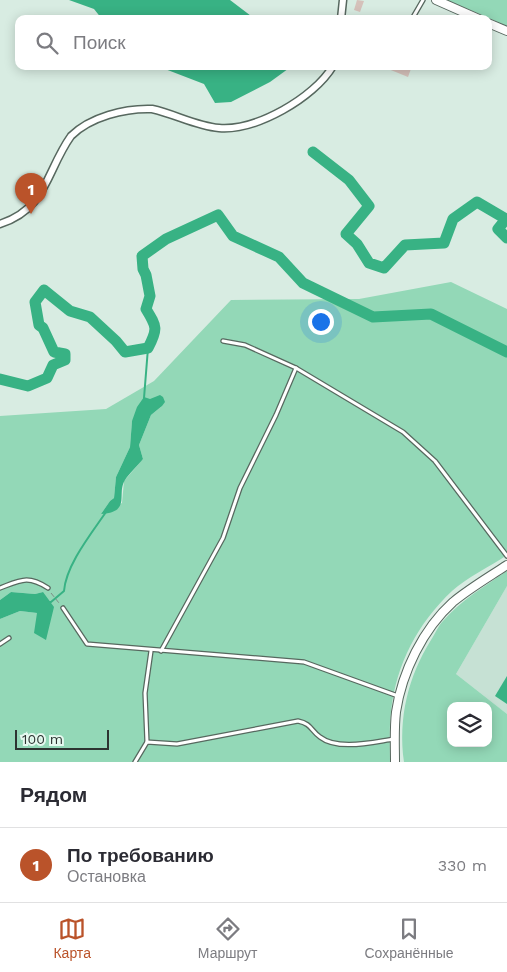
<!DOCTYPE html>
<html lang="ru">
<head>
<meta charset="utf-8">
<style>
	:root { --surface:#fff; --page:#f2f2f3; --text:#2b2b33; --muted:#7c7c81; --line:#e1e1e2; --accent:#ba532a }
	body { margin:0; font-family:"Work Sans",sans-serif; background:var(--page); color:var(--text) }
	.controls { position:absolute; right:15px; bottom:15px; display:grid; overflow:hidden; border-radius:10px; box-shadow:0 2px 12px #0003 }
	.controls button { width:45px; height:45px; display:grid; place-items:center; padding:0; border:0; border-bottom:1px solid var(--line); background:var(--surface); color:var(--text); font:25px sans-serif }
	.scale { position:absolute; left:15px; bottom:12px; width:94px; box-sizing:border-box; padding-left:5px; border:2px solid #2d3431; border-top:0; font-size:14px; line-height:18px; white-space:nowrap; color:#2d3431; -webkit-text-stroke:4px #e5f9ef; paint-order:stroke }
	.you { position:absolute; left:320px; top:321px; width:18px; height:18px; margin:-12px; border:4px solid #fff; border-radius:50%; background:#1a73e8; box-shadow:0 0 0 8px #1a73e833 }
	.badge { display:grid; place-items:center; width:32px; height:32px; border-radius:50%; background:var(--accent); color:#fff; font-size:16px; font-weight:700 }
	.pin { position:absolute; translate:-50% -41px; filter:drop-shadow(0 1px 2px #0008) }
	.pin::after { content:''; position:absolute; top:26px; width:18px; height:15px; background:inherit; clip-path:polygon(0 0,100% 0,50% 100%) }
	.list { margin:0; padding:0; list-style:none }
	h2 { display:flex; justify-content:space-between; align-items:center; height:65px; margin:0; padding:0 20px; font-size:21px }
	h2 small { font-size:16px; font-weight:400; color:var(--muted) }
	.list li { display:grid; grid-template-columns:32px 1fr auto; gap:15px; align-items:center; box-sizing:border-box; height:75px; padding:0 20px; border-top:1px solid var(--line) }
	.list b { display:block; font-size:19px; white-space:nowrap }
	.list p { margin:0; font-size:16px; white-space:nowrap; color:var(--muted) }
	.list em { font-size:16px; font-style:normal; color:var(--muted) }
	.icon { flex:none; width:28px; height:28px; fill:none; stroke:currentColor; stroke-width:2; stroke-linecap:round; stroke-linejoin:round }
	.map { position:relative; flex:none; width:507px; height:762px; overflow:hidden }
	.search { position:absolute; background:var(--surface); box-shadow:0 2px 12px #0003; left:15px; right:15px; top:15px; height:55px; display:flex; align-items:center; gap:12px; box-sizing:border-box; padding:0 18px; border-radius:10px; color:var(--muted); font-size:19px }
	.sheet { height:140px; background:var(--surface) }
	nav { display:flex; justify-content:space-around; align-items:center; box-sizing:border-box; height:70px; border-top:1px solid var(--line); background:var(--surface); font-size:14px; color:var(--muted) }
	nav a { display:grid; justify-items:center; gap:2px }
	nav .on { color:var(--accent) }
	.map>svg:first-child { display:block }
	.built { fill:#c6e1d4 }
	.green { fill:#93d8b7; fill-rule:evenodd }
	.water { fill:#38b284 }
	.lines { fill:none; stroke-linecap:round; stroke-linejoin:round }
	.stream { stroke:#38b284; stroke-width:2 }
	.river { stroke:#38b284; stroke-width:11 }
	.building { fill:#d5c1ba }
	.service-casing { stroke:#57685f; stroke-width:5.5 }
	.minor-casing { stroke:#57685f; stroke-width:9 }
	.tertiary-casing { stroke:#57685f; stroke-width:10 }
	.path { stroke:#7f8d86; stroke-width:1; stroke-dasharray:5 2.5; stroke-linecap:butt }
	.service { stroke:#fff; stroke-width:3 }
	.minor { stroke:#fff; stroke-width:6 }
	.tertiary { stroke:#fff; stroke-width:8 }
</style>
</head>
<body>
<div class="map">
<svg width="507" height="762" viewBox="0 0 507 762">
	<rect width="100%" height="100%" fill="#d8ece2"/>
	<path class="built" d="M507,586v128l-51,-40z"/>
	<g class="green">
		<path d="M447,0h60v26z"/>
		<path d="M451,282l56,27v246c-16,11 -41,23 -55,36 -34,32 -56,73 -61,121 -2,16 -1,34 -1,50h-390v-143l20,-8 17,2 6,-21 -8,2 -24,-2 -11,8v-184l106,-7 48,-28 77,-81 128,-1zM162,406l-11,9 -12,30 4,14 -19,22 -2,22 -21,11 9,-13 4,-3 2,-21 14,-30 2,-26z"/>
		<path d="M507,571v15l-51,88 51,40v48h-103c-6,-44 4,-85 27,-122 4,-6 7,-14 12,-19 18,-21 42,-35 64,-50zM451,706h37v37h-37z"/>
	</g>
	<g class="water">
		<path d="M69,0h161l25,19h-153l-8,-10z"/>
		<path d="M142,66h150l-22,16 -39,20 -16,1 -11,-19 -39,-15h-19z"/>
		<path d="M160,395l3,2 2,5 -3,4 -11,9 -12,30 4,14c-5,6 -14,15 -18,21 -9,14 7,32 -24,34l9,-13 4,-3 2,-21 14,-30 2,-26 5,-14 7,-10 6,2z"/>
		<path d="M11,592l24,2 8,-2 11,15 -8,33 -12,-7 3,-20 -17,-2 -20,8v-19z"/>
		<path d="M507,676v28l-12,-8z"/>
	</g>
	<g class="lines">
		<g class="stream">
			<path d="M144,398l4,-50"/>
			<path d="M48,602h3l13,-11c2,-26 27,-57 42,-79"/>
		</g>
		<g class="river">
			<path d="M313,152l36,28 20,26 -23,28 11,10 12,19 15,5 21,-23 39,-2 9,-24 24,-17 29,17 -8,10 9,9"/>
			<path d="M0,379l28,7 19,-8 6,-13 12,-5v-6l-11,-2 -11,-24 -4,-3 -4,-23 9,-12 26,21 20,6 26,24 9,11 23,-4c10,-19 9,-21 -2,-39l4,-13 -4,-21 -3,-6 -1,-13 24,-17 52,-24 15,21 46,21 24,26 70,34 58,-3 76,38"/>
		</g>
	</g>
	<g class="building">
		<path d="M357,0l7,1 -4,11 -6,-2z"/>
		<path d="M381,66h31l-4,11z"/>
	</g>
	<g class="lines">
		<defs>
			<g id="service">
				<path d="M412,19l11,-19"/>
				<path d="M223,341l22,4 51,23 107,64 32,29 72,95"/>
				<path d="M0,588c21,-8 28,-13 48,0"/>
				<path d="M63,608l24,36 217,18 94,34"/>
				<path d="M0,644l9,-6"/>
				<path d="M161,651l62,-113 17,-50 36,-73 20,-47"/>
				<path d="M147,742l-2,-49 6,-42"/>
				<path d="M135,762l12,-20 30,2 121,-23c14,3 12,9 22,16 18,14 53,5 74,2"/>
			</g>
			<g id="minor">
				<path d="M341,19l2,-19"/>
				<path d="M0,224c47,-15 46,-53 71,-88 19,-19 54,-28 81,-27 23,5 44,17 67,19 37,3 95,-30 114,-62"/>
			</g>
			<g id="tertiary">
				<path d="M436,0l43,19"/>
				<path d="M488,23l19,8"/>
				<path d="M395,762c0,-16 -1,-33 1,-50 6,-40 27,-83 57,-110 17,-14 36,-25 54,-37"/>
			</g>
		</defs>
		<use href="#service" class="service-casing"/>
		<use href="#minor" class="minor-casing"/>
		<use href="#tertiary" class="tertiary-casing"/>
		<path class="path" d="M51,593l8,10"/>
		<use href="#service" class="service"/>
		<use href="#minor" class="minor"/>
		<use href="#tertiary" class="tertiary"/>
	</g>
</svg>
<div class="controls">
<button><svg class="icon" aria-label="layers" viewBox="0 0 24 24"><path d="M12 4l9 5-9 5-9-5zM3 14l9 5 9-5"/></svg></button>
</div>
<div class="scale">100 m</div>
<div class="you"></div>
<div class="pin badge" style="left:31px;top:214px">1</div>
<div class="search"><svg class="icon" aria-label="search" viewBox="0 0 24 24"><circle cx="10" cy="10" r="6"/><path d="M15 15l6 6"/></svg>Поиск</div>
</div>
<section class="sheet">
<h2>Рядом<small></small></h2>
<ul class="list">
<li><span class="badge">1</span><div><b>По требованию</b><p>Остановка</p></div><em>330 m</em></li>
</ul>
</section>
<nav>
<a class="on"><svg class="icon" aria-label="map" viewBox="0 0 24 24"><path d="M3 6l6-2 6 2 6-2v14l-6 2-6-2-6 2zM9 4v14M15 6v14"/></svg>Карта</a>
<a><svg class="icon" aria-label="directions" viewBox="0 0 24 24"><path d="M12 3l9 9-9 9-9-9zM9 14v-3h6M13 9l2 2-2 2"/></svg>Маршрут</a>
<a><svg class="icon" aria-label="saved" viewBox="0 0 24 24"><path d="M7 4h10v16l-5-4-5 4z"/></svg>Сохранённые</a>
</nav>
</body>
</html>
